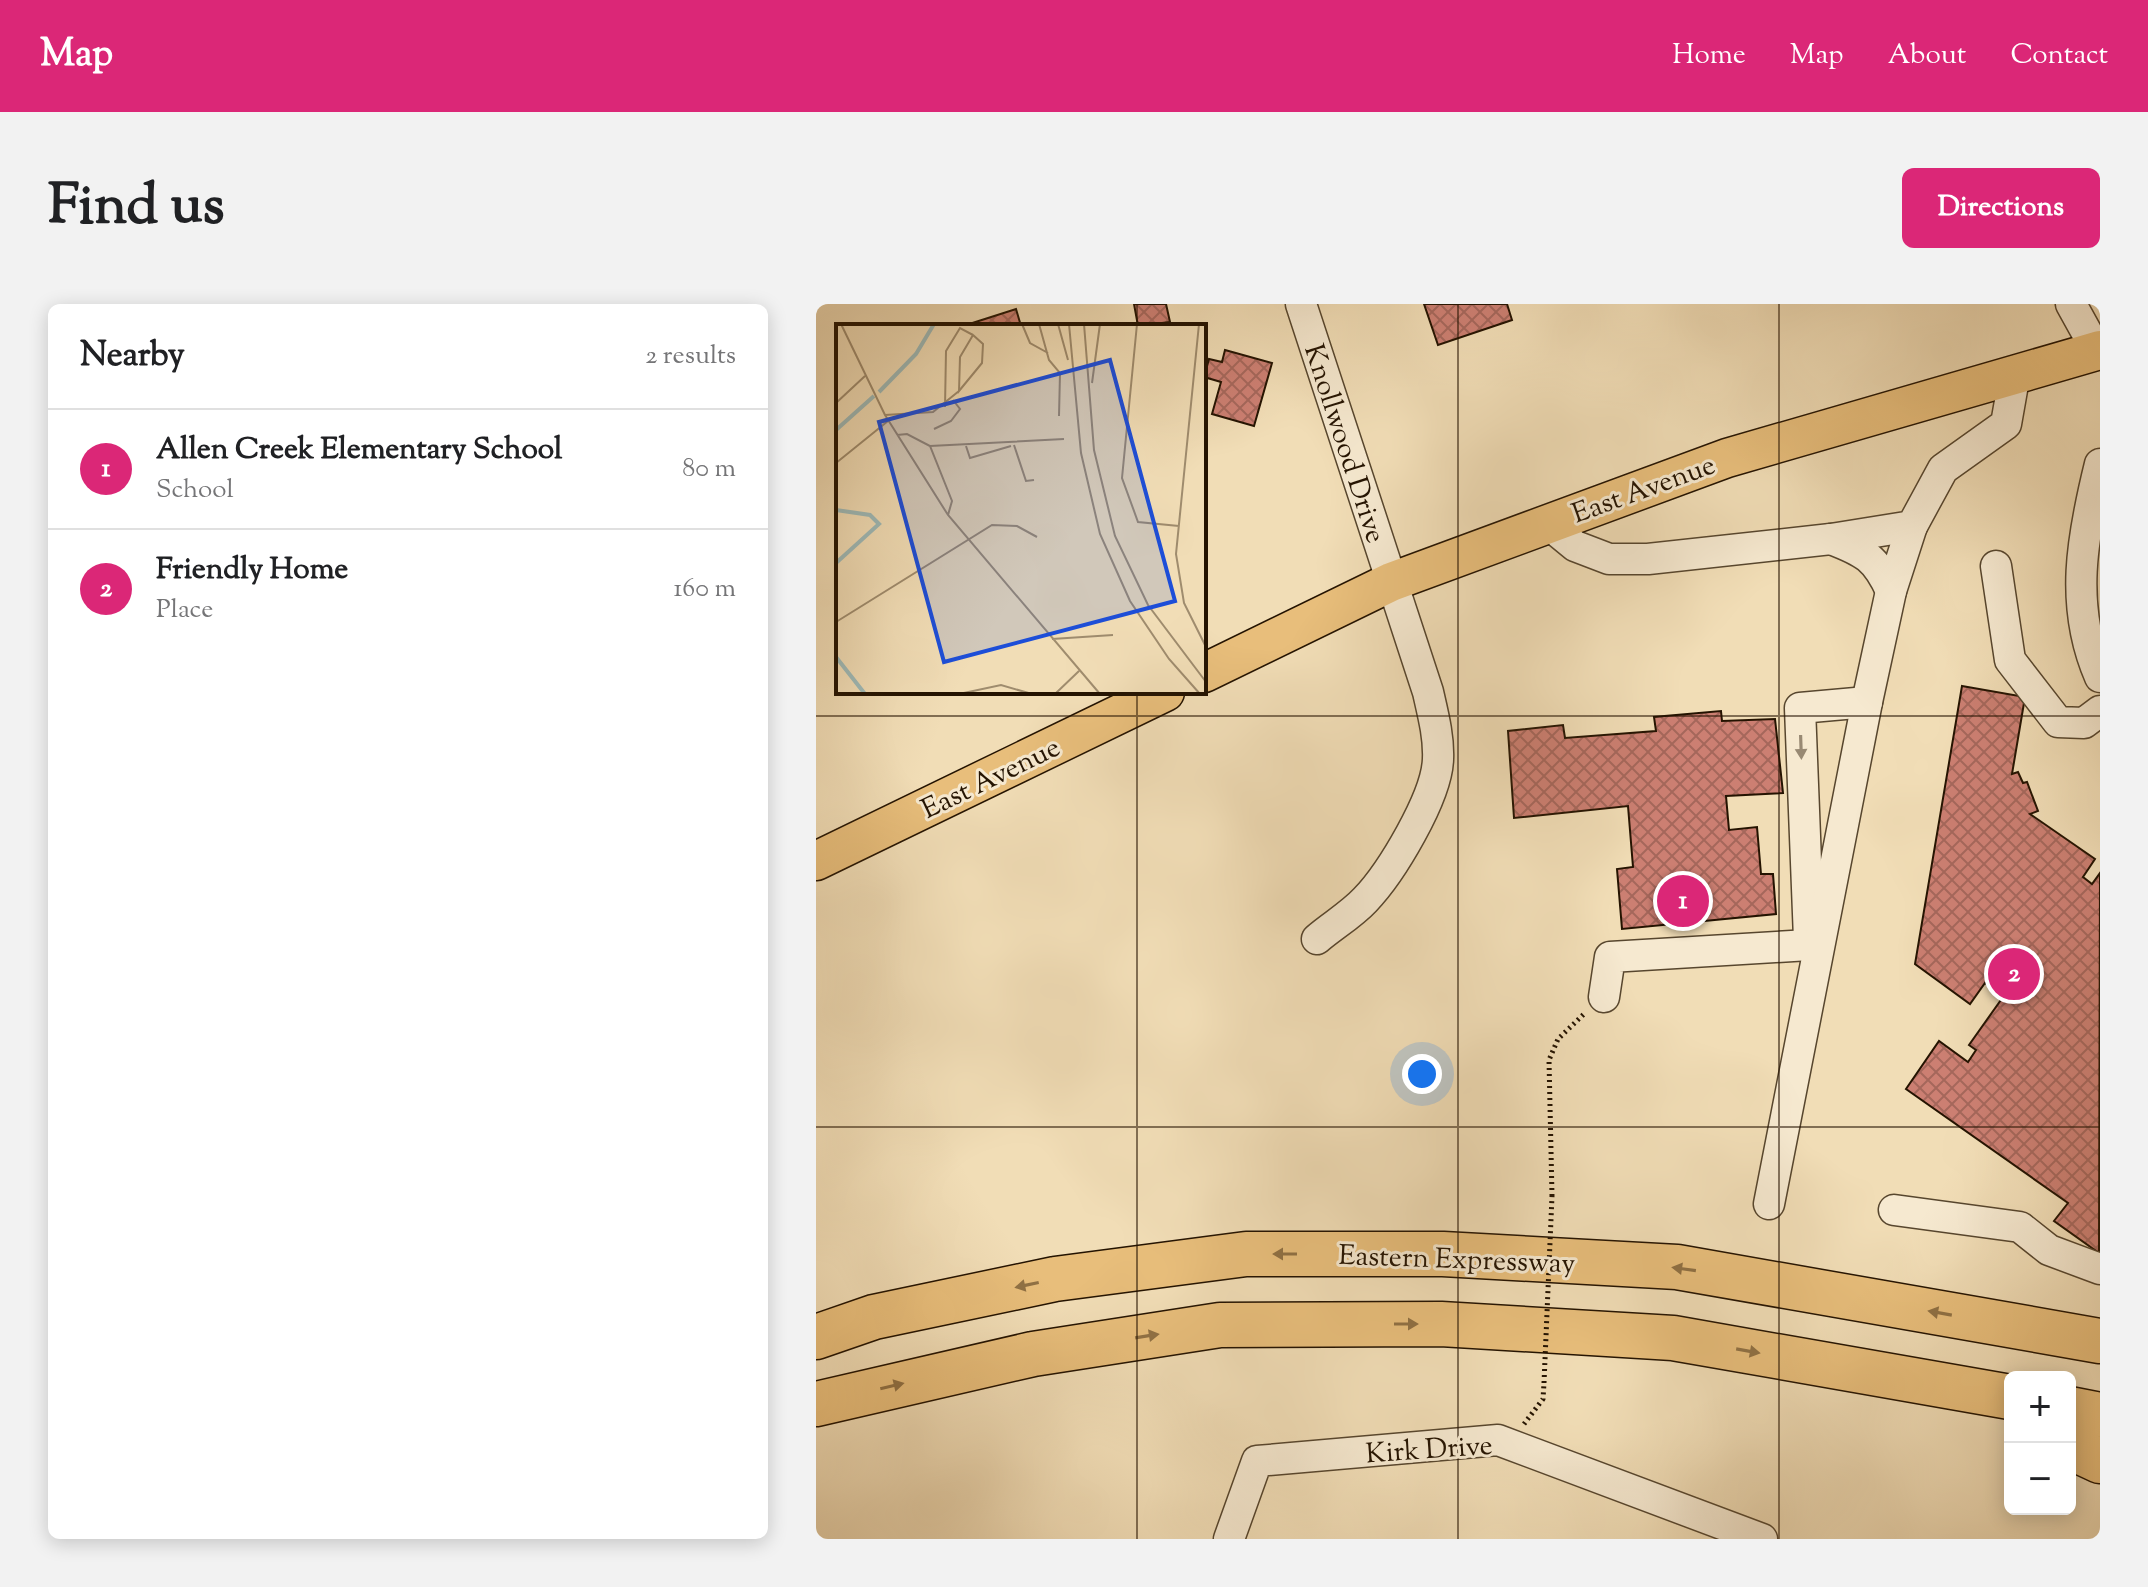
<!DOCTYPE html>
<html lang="en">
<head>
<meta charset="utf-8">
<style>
	:root { --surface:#fff; --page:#f2f2f2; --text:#202124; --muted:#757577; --line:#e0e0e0; --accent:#db2777 }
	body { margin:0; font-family:"Sorts Mill Goudy",serif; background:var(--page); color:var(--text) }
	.controls { position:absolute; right:24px; bottom:24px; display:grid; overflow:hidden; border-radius:12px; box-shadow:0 4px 20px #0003 }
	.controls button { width:72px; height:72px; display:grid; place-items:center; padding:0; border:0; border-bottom:2px solid var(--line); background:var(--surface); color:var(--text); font:40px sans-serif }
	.you { position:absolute; left:606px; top:770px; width:28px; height:28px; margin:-20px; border:6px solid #fff; border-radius:50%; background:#1a73e8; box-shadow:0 0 0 12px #1a73e833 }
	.badge { display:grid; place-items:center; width:52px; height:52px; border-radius:50%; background:var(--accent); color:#fff; font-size:26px; font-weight:700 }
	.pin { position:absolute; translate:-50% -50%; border:4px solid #fff; box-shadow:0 2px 8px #0006 }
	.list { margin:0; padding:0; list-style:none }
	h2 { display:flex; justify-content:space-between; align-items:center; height:104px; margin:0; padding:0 32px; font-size:34px }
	h2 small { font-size:26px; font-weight:400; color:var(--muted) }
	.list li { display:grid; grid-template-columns:52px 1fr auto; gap:24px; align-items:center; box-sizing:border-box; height:120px; padding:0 32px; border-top:2px solid var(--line) }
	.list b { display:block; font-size:30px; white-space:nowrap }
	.list p { margin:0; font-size:26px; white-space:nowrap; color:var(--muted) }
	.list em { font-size:26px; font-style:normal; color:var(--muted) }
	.map { position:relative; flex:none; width:1284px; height:1235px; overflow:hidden; border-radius:12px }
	header { display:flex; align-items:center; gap:48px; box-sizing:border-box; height:112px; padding:0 40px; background:var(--accent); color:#fff }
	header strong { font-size:38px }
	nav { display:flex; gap:44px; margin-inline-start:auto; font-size:28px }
	.intro { display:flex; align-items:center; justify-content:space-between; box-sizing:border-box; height:192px; padding:0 48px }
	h1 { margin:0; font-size:56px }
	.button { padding:20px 36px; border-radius:12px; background:var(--accent); color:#fff; font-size:28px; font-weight:700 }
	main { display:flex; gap:48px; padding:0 48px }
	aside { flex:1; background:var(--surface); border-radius:12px; box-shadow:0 4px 20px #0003 }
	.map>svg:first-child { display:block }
	.building { fill:url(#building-cross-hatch); stroke:#241301; stroke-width:2 }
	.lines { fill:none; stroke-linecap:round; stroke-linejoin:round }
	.minor-casing { stroke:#57462e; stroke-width:33 }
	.major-casing { stroke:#241301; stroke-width:41 }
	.highway-casing { stroke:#241301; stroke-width:47 }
	.path { stroke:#241301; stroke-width:5; stroke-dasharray:2 4; stroke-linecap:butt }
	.minor { stroke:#f6e9d0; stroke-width:30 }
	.major { stroke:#e8be7b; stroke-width:38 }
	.highway { stroke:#e8be7b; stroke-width:44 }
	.path-bridge { stroke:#241301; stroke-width:5; stroke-dasharray:2 4; stroke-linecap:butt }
	.oneway { fill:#988973 }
	.oneway2 { fill:#907144 }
	.grid { fill:none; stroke:#241301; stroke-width:2; stroke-opacity:0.55 }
	.labels { text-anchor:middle; stroke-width:6; stroke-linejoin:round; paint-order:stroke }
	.street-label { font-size:28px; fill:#241301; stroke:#f6e9d0 }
	.inset-river { fill:none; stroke:#9ebab8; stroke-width:4 }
	.inset-road { fill:none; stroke:#9f8c6e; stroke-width:2 }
	.view { fill:#1d4ed8; fill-opacity:0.15; stroke:#1d4ed8; stroke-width:4 }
	.inset-edge { fill:none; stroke:#241301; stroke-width:4 }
</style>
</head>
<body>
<header>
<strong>Map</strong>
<nav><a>Home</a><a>Map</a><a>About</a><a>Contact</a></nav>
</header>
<div class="intro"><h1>Find us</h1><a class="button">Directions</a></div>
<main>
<aside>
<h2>Nearby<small>2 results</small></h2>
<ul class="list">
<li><span class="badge">1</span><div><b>Allen Creek Elementary School</b><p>School</p></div><em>80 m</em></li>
<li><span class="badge">2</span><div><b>Friendly Home</b><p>Place</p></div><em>160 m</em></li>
</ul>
</aside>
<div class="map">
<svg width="1284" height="1235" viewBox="0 0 1284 1235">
	<defs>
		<pattern id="building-cross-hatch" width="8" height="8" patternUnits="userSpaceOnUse" patternTransform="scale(2)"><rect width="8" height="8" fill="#cc7f72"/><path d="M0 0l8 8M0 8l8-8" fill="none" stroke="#a5675b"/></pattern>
	</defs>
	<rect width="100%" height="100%" fill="#f1ddb6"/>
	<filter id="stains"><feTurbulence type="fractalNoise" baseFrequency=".0025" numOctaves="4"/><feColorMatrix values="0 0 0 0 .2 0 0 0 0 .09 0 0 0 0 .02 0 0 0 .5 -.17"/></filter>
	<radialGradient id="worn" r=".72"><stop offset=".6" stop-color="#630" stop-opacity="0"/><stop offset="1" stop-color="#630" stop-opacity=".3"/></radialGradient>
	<g class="building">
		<path d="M318,0h32l4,18 -32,4z"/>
		<path d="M608,0h83l5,16 -74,25z"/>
		<path d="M200,5l5,17h-58z"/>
		<path d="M409,46l47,13 -18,63 -42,-12 9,-32 -17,-5 5,-18 13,3z"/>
		<path d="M1146,382l63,11 -13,77 6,-2 5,11 4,-1 11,29 -8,3 65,45 -12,18 9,7 8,-11 -1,380 -45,-32 14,-18 -162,-114 33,-48 29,21 8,-12 -7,-5 34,-48 -18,-14 -15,21 -55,-40z"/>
		<path d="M905,407l1,10 53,-2 8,74 -57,3 3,34 28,-3 4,47h12l3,40 -154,15 -5,-60 16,-2 -5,-61 -114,12 -6,-87 55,-6 2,13 91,-7 -2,-14z"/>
	</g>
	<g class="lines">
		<defs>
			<g id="minor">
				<path d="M485,0l127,388c5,22 11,45 10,67 -1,38 -47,114 -73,141 -14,15 -33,26 -48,39"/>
				<path d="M1255,0l26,47"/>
				<path d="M1284,160c-18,73 -31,142 0,213"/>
				<path d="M731,219l28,23 34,13h39l183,-20 81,-13 31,-57 63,-45 9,-51"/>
				<path d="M1015,235c34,13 45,19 60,52"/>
				<path d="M1180,262l14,94 48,62 26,1 16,-12"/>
				<path d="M993,635l-9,-231 67,-6"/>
				<path d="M788,693l6,-40 199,-12"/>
				<path d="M953,900l98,-502 24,-111 21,-65"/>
				<path d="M1078,906l126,17 29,23 51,19"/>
				<path d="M413,1235l28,-78 241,-21 264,99"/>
			</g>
			<g id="major">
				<path d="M388,369l187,-91 336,-124 373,-108"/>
				<path d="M0,557l349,-169"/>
			</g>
			<g id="highway">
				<path d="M0,1033l58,-20 181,-38 191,-25h197l234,13 423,74"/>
				<path d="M0,1100l217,-50 187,-29 221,-1 232,14 337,59"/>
				<path d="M1254,1105l30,6"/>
				<path d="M1254,1143l30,14"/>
			</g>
		</defs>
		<use href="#minor" class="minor-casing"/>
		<use href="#major" class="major-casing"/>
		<use href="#highway" class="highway-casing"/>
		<g class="path">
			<path d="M736,892l-3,-136 9,-21 27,-26"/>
			<path d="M708,1120l19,-25 1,-16"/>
		</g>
		<use href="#minor" class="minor"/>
		<use href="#major" class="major"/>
		<use href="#highway" class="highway"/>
		<path class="path-bridge" d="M728,1079l8,-187"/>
	</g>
	<defs><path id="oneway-solid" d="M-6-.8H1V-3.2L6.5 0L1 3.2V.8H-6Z" transform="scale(2)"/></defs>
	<use class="oneway" href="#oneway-solid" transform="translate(985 443) rotate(88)"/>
	<g class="oneway2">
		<use href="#oneway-solid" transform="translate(469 950) rotate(-180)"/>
		<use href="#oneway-solid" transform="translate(868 965) rotate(-172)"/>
		<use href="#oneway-solid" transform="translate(211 981) rotate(168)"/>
		<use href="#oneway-solid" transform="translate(1124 1009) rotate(-170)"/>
		<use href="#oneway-solid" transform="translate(590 1020)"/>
		<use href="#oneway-solid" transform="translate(331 1032) rotate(-9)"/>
		<use href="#oneway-solid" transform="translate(932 1047) rotate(10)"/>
		<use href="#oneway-solid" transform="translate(76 1082) rotate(-13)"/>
	</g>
	<path class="grid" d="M321,0v22M642,0v1235M963,0v1235M321,388v847M0,412h1284M0,823h1284"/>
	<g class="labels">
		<g class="street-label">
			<text transform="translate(530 139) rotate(72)" y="10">Knollwood Drive</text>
			<text transform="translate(827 184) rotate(-20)" y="10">East Avenue</text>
			<text transform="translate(174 473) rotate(-26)" y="10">East Avenue</text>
			<text transform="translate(641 954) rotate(2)" y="10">Eastern Expressway</text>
			<text transform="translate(613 1144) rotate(-4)" y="10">Kirk Drive</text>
		</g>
	</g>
	<g transform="translate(20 20)">
		<rect width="370" height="370" fill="#f1ddb6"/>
		<path class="inset-river" d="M43,68l37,-38 18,-30M0,106l38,-34M0,186l34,5 9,9 -43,39M0,333l29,37"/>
		<path class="inset-road" d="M5,0l44,91 63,100 152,179M186,0l8,19 18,10M203,0l10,36 11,13 -1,43M222,0l10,36M233,0l12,129 19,81 30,67 39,58 31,35M248,0l10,126 21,86 33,69 58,77M301,0l-15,154 16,44 41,4M363,0l-23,230 8,49 22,44M137,11l10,9 -1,19 -23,28 1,-34zM256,59l8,-59M0,79l29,-27M109,83l1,-56 14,-23 13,7M49,91l48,-3 26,-21M98,105l17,-8 9,-12 -7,-9M61,111l10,-1 23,12 22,55 -4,14M178,121l12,36 8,-1M94,122l134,-7M130,122l4,12 41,-12M0,139l52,-42M0,298l156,-97 25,1 20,11M216,315l61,-4M123,370l42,-9 31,9M219,370l24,-23"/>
		<path class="view" d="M274,36l65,241 -231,61 -65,-240z"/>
		<rect width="370" height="370" class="inset-edge"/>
	</g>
	<rect width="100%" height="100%" filter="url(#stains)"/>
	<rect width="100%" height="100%" fill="url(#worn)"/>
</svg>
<div class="controls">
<button>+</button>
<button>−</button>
</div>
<div class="you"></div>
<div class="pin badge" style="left:867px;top:597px">1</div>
<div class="pin badge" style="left:1198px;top:670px">2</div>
</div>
</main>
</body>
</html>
